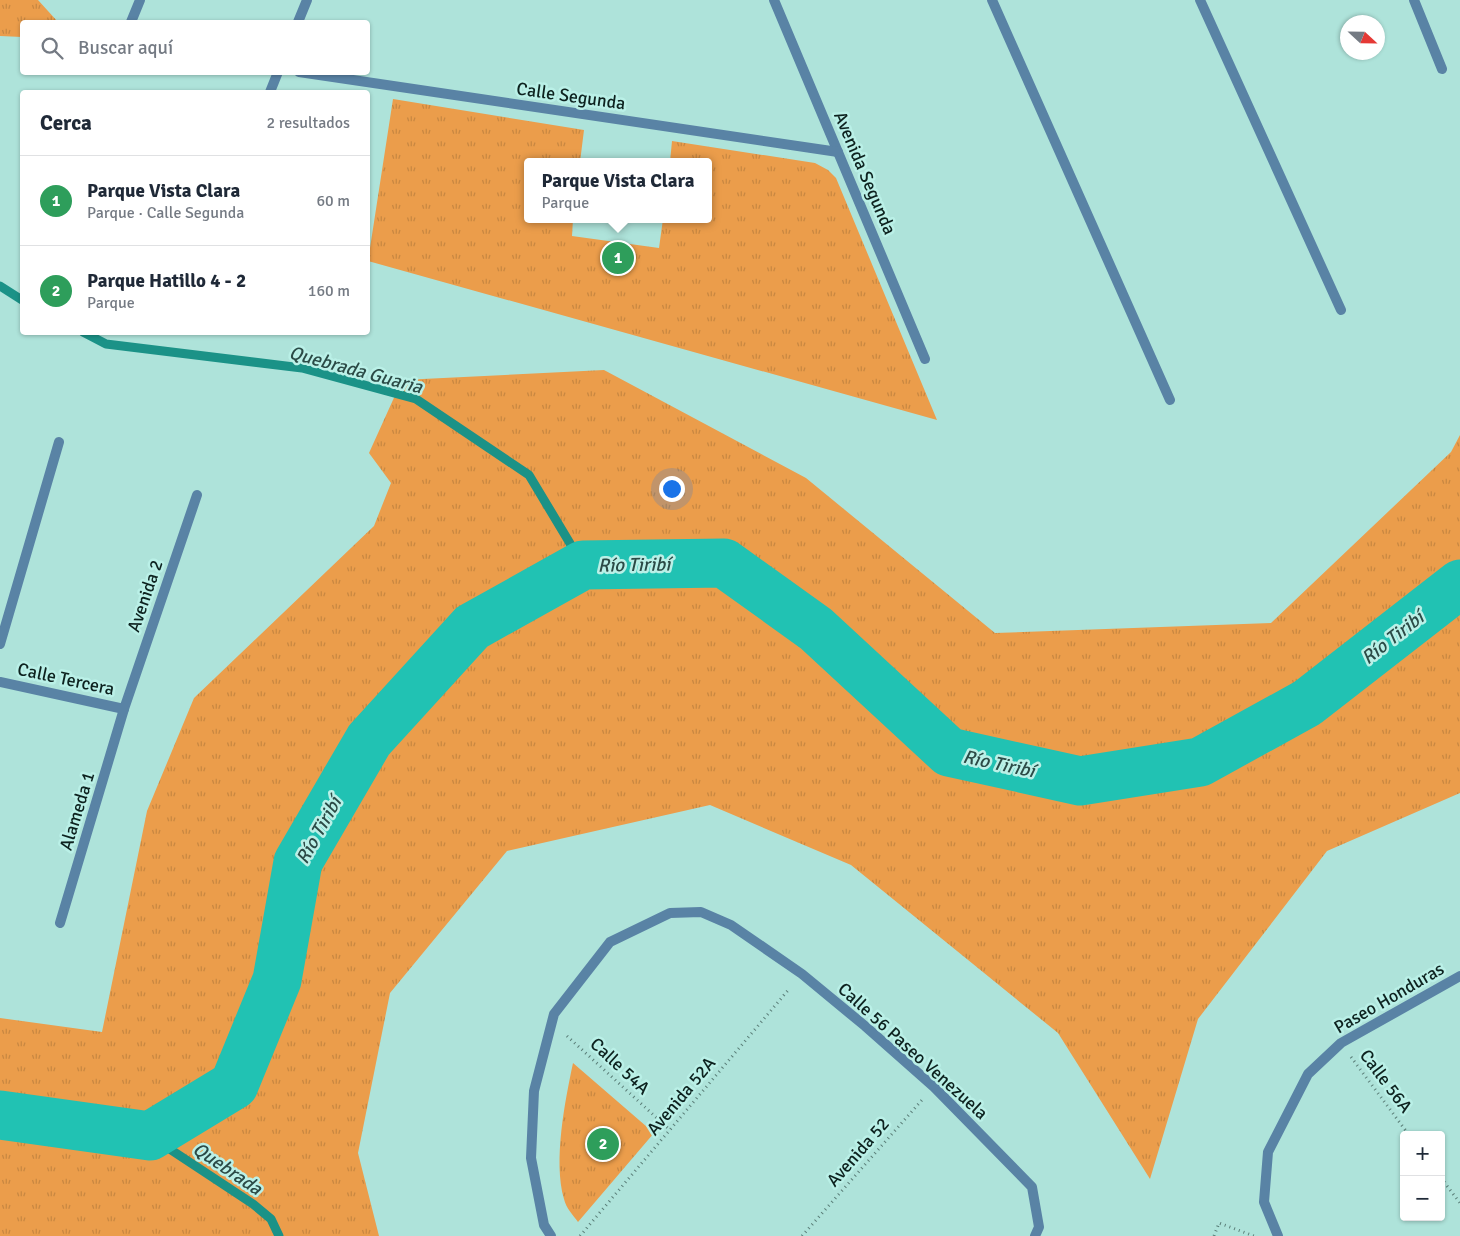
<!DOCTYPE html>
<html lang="es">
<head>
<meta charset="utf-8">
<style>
	:root { --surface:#fff; --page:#f2f2f3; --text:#1f2937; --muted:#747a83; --line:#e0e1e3; --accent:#2563eb }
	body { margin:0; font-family:Signika,sans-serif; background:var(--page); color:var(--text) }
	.controls { position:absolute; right:15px; bottom:15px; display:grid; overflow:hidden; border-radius:5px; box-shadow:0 1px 4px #0004 }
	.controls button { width:45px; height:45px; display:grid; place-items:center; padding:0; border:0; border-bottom:1px solid var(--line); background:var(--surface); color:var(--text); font:25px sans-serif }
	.compass { position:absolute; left:1340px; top:15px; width:45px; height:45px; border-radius:50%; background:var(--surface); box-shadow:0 1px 4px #0004; rotate:112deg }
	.you { position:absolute; left:671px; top:488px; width:18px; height:18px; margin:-12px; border:4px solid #fff; border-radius:50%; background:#1a73e8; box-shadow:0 0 0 8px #1a73e833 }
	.badge { display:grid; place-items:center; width:32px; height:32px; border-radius:50%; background:var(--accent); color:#fff; font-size:16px; font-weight:700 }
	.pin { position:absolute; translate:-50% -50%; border:2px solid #fff; box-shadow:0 1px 5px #0006 }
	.popup { position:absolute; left:524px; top:158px; width:188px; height:65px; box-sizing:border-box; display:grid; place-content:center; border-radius:5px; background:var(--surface); filter:drop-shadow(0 1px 4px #0005); font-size:16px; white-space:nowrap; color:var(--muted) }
	.popup b { font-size:19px; color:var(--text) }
	.popup::after { content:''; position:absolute; left:50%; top:100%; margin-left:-10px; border:10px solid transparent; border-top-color:var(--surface) }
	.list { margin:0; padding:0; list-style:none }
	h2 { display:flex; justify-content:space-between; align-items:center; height:65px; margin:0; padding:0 20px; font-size:21px }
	h2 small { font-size:16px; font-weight:400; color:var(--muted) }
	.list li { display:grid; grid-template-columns:32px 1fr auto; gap:15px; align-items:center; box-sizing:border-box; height:90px; padding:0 20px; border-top:1px solid var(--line) }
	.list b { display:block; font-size:19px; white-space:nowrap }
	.list p { margin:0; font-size:16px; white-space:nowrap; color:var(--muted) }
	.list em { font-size:16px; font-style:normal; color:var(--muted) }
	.icon { flex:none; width:28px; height:28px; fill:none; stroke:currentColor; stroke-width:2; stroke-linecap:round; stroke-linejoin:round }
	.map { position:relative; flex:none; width:1460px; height:1236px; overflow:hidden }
	.search { position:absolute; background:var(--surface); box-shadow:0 1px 4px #0004; left:20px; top:20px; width:350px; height:55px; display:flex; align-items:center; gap:12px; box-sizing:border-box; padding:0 18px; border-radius:5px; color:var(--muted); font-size:19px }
	.panel { position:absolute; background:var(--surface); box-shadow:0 1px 4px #0004; left:20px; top:90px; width:350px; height:245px; border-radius:5px }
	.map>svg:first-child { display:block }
	.grass { fill:url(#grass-tufts) }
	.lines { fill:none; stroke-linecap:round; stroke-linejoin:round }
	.stream { stroke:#1b9287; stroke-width:9 }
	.river { stroke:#21c2b3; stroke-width:49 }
	.path { stroke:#5a7e78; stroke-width:3; stroke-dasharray:1 4; stroke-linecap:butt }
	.service { stroke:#5983a5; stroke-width:10 }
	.minor { stroke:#5983a5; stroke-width:10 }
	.labels { text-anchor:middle; stroke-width:5; stroke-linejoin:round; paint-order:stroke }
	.street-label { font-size:18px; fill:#0d221f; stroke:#baf0e7 }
	.water-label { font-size:19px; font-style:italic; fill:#2b4a46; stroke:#baf0e7 }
</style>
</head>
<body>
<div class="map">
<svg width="1460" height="1236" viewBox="0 0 1460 1236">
	<defs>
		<pattern id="grass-tufts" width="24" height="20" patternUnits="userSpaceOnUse" patternTransform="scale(1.25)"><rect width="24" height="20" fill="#eb9d4b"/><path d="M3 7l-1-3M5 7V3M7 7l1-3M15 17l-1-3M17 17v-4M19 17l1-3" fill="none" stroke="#c88741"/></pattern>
	</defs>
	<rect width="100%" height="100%" fill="#aee3da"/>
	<g class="grass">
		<path d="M0,0h38l20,22h-36v15l-22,-1z"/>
		<path d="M393,99l191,31 -4,32h-52v57h45l-1,17 87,12 4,-29h45v-57h-38l2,-21 143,22 13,7 8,8 101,242 -569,-159z"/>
		<path d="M604,370l202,108 189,155 276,-10 180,-171 9,-17v358l-133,58 -129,168 -48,160 -92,-146 -207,-168 -141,-60 -203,46 -117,142 -32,160 21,83h-379v-218l102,14 45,-221 47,-113 180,-172 17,-43 -22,-30 33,-73z"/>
		<path d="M573,1063l81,70 -76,89c-5,-7 -12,-14 -14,-23 -11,-38 1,-98 9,-136z"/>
	</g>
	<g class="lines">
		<g class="stream">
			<path d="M0,286l22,14"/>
			<path d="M83,332l23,12 196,24 114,31 113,76 54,90"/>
			<path d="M150,1136l103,68 18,15 8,17"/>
		</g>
		<path class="river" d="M0,1115l150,21 84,-51 43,-105 21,-118 71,-122 103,-113 111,-62 141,-2 92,66 133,123 131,29 120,-19 107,-59 153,-119"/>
		<g class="path">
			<path d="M567,1036l103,94"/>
			<path d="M1351,1057l58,78"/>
			<path d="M1441,1178l19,25"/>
			<path d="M580,1236l210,-248"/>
			<path d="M802,1236l120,-136"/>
			<path d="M1214,1236l5,-13 35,13"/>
		</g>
		<g class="service">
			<path d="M0,644l59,-202"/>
			<path d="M60,923l64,-214"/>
		</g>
		<g class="minor">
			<path d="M774,0l151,359"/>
			<path d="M992,0l178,400"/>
			<path d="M1200,0l141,310"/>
			<path d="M1414,0l28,69"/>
			<path d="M131,22l9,-22"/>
			<path d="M298,22l9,-22"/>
			<path d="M299,72l539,80"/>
			<path d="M270,92l8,-20"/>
			<path d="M0,682l124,27 73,-214"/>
			<path d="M551,1236l-7,-11 -13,-67 3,-67 20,-77 56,-72 60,-29 31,-1 30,13 71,49 63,52 69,61 98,100 7,40 -4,9"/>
			<path d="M1278,1236l-14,-34 4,-50 40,-78 33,-31 119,-67"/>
		</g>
	</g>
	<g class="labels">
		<g class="street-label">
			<text transform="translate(571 96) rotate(8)" y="6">Calle Segunda</text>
			<text transform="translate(865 173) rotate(67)" y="6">Avenida Segunda</text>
			<text transform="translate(145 596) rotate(-71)" y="6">Avenida 2</text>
			<text transform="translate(66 679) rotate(12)" y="6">Calle Tercera</text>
			<text transform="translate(77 811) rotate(-73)" y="6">Alameda 1</text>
			<text transform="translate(1389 998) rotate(-30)" y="6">Paseo Honduras</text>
			<text transform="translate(913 1051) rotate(42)" y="6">Calle 56 Paseo Venezuela</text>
			<text transform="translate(620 1066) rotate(43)" y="6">Calle 54A</text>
			<text transform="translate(1386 1081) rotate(53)" y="6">Calle 56A</text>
			<text transform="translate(681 1096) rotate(-50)" y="6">Avenida 52A</text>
			<text transform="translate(858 1152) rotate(-49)" y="6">Avenida 52</text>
		</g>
		<g class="water-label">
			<text transform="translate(356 369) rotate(15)" y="7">Quebrada Guaria</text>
			<text transform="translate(634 564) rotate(-1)" y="7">Río Tiribí</text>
			<text transform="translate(1392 637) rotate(-38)" y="7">Río Tiribí</text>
			<text transform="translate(999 763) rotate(12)" y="7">Río Tiribí</text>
			<text transform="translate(318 830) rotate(-61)" y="7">Río Tiribí</text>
			<text transform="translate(228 1168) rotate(34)" y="7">Quebrada</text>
		</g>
	</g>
</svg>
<div class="controls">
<button>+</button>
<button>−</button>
</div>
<svg class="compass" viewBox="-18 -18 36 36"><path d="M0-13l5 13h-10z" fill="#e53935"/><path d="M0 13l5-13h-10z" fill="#747a83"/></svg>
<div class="you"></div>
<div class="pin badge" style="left:618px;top:258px;background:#2e9e5b">1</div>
<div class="popup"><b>Parque Vista Clara</b>Parque</div>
<div class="pin badge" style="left:603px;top:1144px;background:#2e9e5b">2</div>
<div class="search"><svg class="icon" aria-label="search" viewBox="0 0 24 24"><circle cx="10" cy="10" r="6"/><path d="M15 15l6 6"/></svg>Buscar aquí</div>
<section class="panel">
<h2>Cerca<small>2 resultados</small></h2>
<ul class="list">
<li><span class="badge" style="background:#2e9e5b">1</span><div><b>Parque Vista Clara</b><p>Parque · Calle Segunda</p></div><em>60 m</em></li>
<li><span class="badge" style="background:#2e9e5b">2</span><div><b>Parque Hatillo 4 - 2</b><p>Parque</p></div><em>160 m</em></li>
</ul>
</section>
</div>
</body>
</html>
